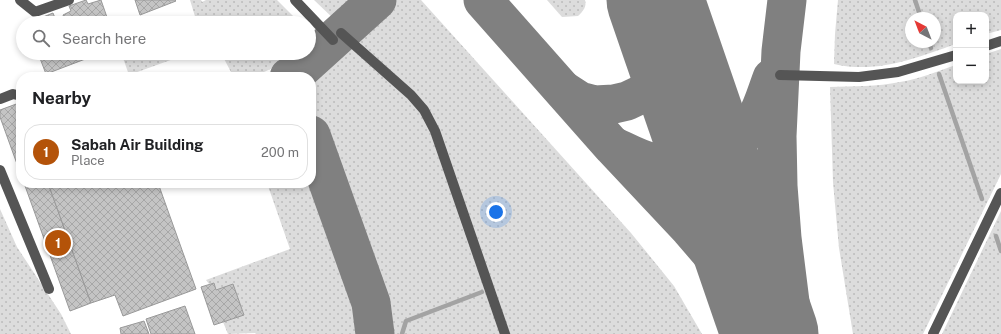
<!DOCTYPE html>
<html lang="en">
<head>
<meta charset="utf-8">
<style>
	:root { --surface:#fff; --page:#f6f6f6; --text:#202124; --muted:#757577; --line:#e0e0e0; --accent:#b45309 }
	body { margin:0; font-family:"Public Sans",sans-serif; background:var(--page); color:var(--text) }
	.controls { position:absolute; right:12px; top:12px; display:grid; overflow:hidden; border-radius:8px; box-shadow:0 2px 6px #0003 }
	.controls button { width:36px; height:36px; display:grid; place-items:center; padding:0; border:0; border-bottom:1px solid var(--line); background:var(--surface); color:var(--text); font:20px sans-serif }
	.compass { position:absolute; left:905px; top:12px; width:36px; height:36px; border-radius:50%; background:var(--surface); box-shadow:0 2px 6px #0003; rotate:318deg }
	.you { position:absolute; left:496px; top:212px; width:14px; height:14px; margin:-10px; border:3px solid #fff; border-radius:50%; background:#1a73e8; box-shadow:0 0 0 6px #1a73e833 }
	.badge { display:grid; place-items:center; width:26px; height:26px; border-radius:50%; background:var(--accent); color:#fff; font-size:13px; font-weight:700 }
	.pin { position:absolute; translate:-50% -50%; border:2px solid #fff; box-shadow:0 1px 4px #0006 }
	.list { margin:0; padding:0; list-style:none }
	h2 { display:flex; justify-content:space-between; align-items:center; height:52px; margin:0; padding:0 16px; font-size:17px }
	h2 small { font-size:13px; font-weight:400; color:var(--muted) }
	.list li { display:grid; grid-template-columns:26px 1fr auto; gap:12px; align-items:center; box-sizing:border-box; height:56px; margin:0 8px 8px; padding:0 8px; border:1px solid var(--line); border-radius:16px }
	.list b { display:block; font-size:15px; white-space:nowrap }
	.list p { margin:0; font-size:13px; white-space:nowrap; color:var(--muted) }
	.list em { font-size:13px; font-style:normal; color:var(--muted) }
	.icon { flex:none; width:22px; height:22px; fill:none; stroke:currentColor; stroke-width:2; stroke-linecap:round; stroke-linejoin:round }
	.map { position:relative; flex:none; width:1001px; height:334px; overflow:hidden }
	.search { position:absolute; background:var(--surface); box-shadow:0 2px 6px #0003; left:16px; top:16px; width:300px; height:44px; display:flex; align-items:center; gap:10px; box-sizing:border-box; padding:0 14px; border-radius:22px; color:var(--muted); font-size:15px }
	.panel { position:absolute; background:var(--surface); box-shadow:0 2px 6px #0003; left:16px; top:72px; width:300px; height:116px; border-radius:16px }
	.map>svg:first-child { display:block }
	.grass { fill:url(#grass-dots); fill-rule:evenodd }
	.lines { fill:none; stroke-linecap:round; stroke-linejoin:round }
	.stream { stroke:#a3a3a3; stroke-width:4.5 }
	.taxiway { stroke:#808080; stroke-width:39 }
	.runway { stroke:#808080; stroke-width:97 }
	.building { fill:url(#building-cross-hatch); stroke:#999 }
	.minor { stroke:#555; stroke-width:10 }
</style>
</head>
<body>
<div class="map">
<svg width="1001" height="334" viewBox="0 0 1001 334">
	<defs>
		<pattern id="grass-dots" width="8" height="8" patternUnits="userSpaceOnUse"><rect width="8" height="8" fill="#dcdcdc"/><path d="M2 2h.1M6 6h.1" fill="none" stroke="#bbb" stroke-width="1.8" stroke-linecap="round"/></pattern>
		<pattern id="building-cross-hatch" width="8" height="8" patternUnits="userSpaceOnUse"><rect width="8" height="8" fill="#c4c4c4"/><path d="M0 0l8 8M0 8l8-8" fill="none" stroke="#a7a7a7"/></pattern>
	</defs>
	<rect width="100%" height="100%" fill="#fff"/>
	<g class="grass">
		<path d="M190,0h11l1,2 4,-2h71l23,23h-103z"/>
		<path d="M314,0h44l-23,20z"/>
		<path d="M397,0h24l210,233 43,53 28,48h-193l-72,-204 -24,-37 -59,-56z"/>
		<path d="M547,0h38c2,7 -2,11 -7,16l-16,1z"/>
		<path d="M838,0h163v30l-15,4v-19h-30v29c-41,14 -78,30 -122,20l1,-30zM911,18h24v24h-24z"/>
		<path d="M348,42l74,70 11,20 68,202h-112l-4,-25 -74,-205 -1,-27 1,-3z"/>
		<path d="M1001,49v125l-78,160h-70l-14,-86 -6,-66 -3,-95c23,-1 47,0 70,-5 19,-3 38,-11 56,-17v16h30v-27z"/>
		<path d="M137,53h53l-61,22 -6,-17z"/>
		<path d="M221,53h76c-12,9 -37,24 -53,24 -4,0 -8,-2 -12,-3z"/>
		<path d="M311,169l50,148 -3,17h-102l-1,-1 -27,1 -5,-12 21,-8 -11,-29 -17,5 -2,-7 -5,1 -3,-4 84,-31 -23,-66h44z"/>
		<path d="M0,209l17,38 44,67 10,20h-71z"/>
		<path d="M1001,211v123h-59z"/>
	</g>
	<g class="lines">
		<g class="stream">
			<path d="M915,0l6,18"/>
			<path d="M929,42l2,6"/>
			<path d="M939,74l43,125"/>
			<path d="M996,236l5,15"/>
			<path d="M402,334l4,-13 76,-29"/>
		</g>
		<g class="taxiway">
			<path d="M483,0l130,147 77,82 31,36 21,32 21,37"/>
			<path d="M787,0l-6,51 -4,85 1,50 4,52 12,96"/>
			<path d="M289,77l4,-1 84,-76"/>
			<path d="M563,90l17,11 15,4 19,-1 13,-3 19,-9 18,-20 8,-24"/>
			<path d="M311,135l60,168 4,31"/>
			<path d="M615,147c11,5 25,13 37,15 38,6 85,-9 104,-44 7,-12 11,-27 16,-40"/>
		</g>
		<path class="runway" d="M655,0l115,334"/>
	</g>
	<g class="building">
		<path d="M86,0l2,4 13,-4 8,23h-43l-3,-8 8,-4 -2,-5z"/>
		<path d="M135,0h40l1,1 -36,14z"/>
		<path d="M53,13l4,10h-29z"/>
		<path d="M38,53h63l-55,21z"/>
		<path d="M19,103l2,6v66l-21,-58v-7z"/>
		<path d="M24,183h24l43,120 -21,8z"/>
		<path d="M48,183h110l38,106 -73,27 -8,-21 -24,8z"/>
		<path d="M214,283l2,7 17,-6 11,31 -30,10 -13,-38z"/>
		<path d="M185,306l10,28h-44l-5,-15z"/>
		<path d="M144,321l5,13h-28l-1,-6z"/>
	</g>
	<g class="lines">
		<g class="minor">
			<path d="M20,0l15,12 34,-12"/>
			<path d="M295,0l38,40"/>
			<path d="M341,33l70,62 13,15 11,21 70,203"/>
			<path d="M986,46l15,-5"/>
			<path d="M780,75l79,2 39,-5 58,-17"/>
			<path d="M0,99l13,-5 8,2"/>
			<path d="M0,170l49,119"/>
			<path d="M933,334l68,-141"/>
		</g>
	</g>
</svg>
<div class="controls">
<button>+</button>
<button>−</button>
</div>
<svg class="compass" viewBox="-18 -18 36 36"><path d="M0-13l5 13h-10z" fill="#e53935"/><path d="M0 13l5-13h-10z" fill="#757577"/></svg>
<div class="you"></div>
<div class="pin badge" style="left:58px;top:243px">1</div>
<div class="search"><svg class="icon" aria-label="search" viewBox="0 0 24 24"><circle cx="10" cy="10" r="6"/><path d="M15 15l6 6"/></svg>Search here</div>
<section class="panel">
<h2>Nearby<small></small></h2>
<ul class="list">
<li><span class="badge">1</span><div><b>Sabah Air Building</b><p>Place</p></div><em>200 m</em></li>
</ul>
</section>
</div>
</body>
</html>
